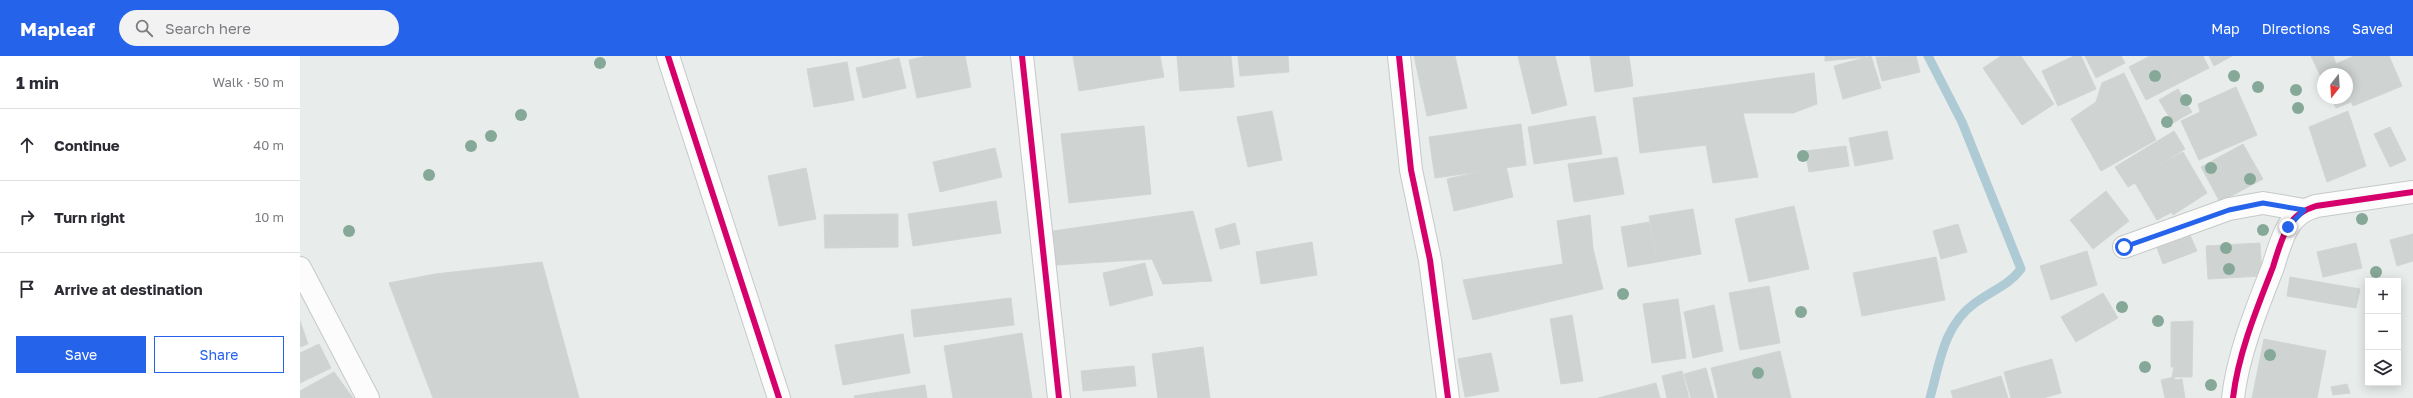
<!DOCTYPE html>
<html lang="en">
<head>
<meta charset="utf-8">
<style>
	:root { --surface:#fff; --page:#f2f2f3; --text:#2b2b33; --muted:#7c7c81; --line:#e1e1e2; --accent:#2563eb }
	body { margin:0; font-family:"Golos Text",sans-serif; background:var(--page); color:var(--text) }
	.controls { position:absolute; right:12px; bottom:12px; display:grid; overflow:hidden; border-radius:0px; box-shadow:0 2px 10px #0003 }
	.controls button { width:36px; height:36px; display:grid; place-items:center; padding:0; border:0; border-bottom:1px solid var(--line); background:var(--surface); color:var(--text); font:20px sans-serif }
	.compass { position:absolute; left:2017px; top:12px; width:36px; height:36px; border-radius:50%; background:var(--surface); box-shadow:0 2px 10px #0003; rotate:197deg }
	.stop { position:absolute; width:12px; height:12px; margin:-9px; border:3px solid #2563eb; border-radius:50%; background:#fff }
	.stop.end { background:#2563eb; border-color:#fff; box-shadow:0 1px 4px #0008 }
	.list { margin:0; padding:0; list-style:none }
	h2 { display:flex; justify-content:space-between; align-items:center; height:52px; margin:0; padding:0 16px; font-size:17px }
	h2 small { font-size:13px; font-weight:400; color:var(--muted) }
	.list li { display:grid; grid-template-columns:26px 1fr auto; gap:12px; align-items:center; box-sizing:border-box; height:72px; padding:0 16px; border-top:1px solid var(--line) }
	.list b { display:block; font-size:15px; white-space:nowrap }
	.list em { font-size:13px; font-style:normal; color:var(--muted) }
	.actions { display:flex; gap:8px; padding:12px 16px }
	.actions a { flex:1; padding:9px 0; border:1px solid var(--accent); border-radius:0px; text-align:center; font-size:14px; color:var(--accent) }
	.actions .main { background:var(--accent); color:#fff }
	.icon { flex:none; width:22px; height:22px; fill:none; stroke:currentColor; stroke-width:2; stroke-linecap:round; stroke-linejoin:round }
	.map { position:relative; flex:none; width:2113px; height:342px; overflow:hidden }
	header { display:flex; align-items:center; gap:24px; box-sizing:border-box; height:56px; padding:0 20px; background:var(--accent); color:#fff }
	header strong { font-size:19px }
	nav { display:flex; gap:22px; margin-inline-start:auto; font-size:14px }
	.search { width:280px; height:36px; background:var(--page); display:flex; align-items:center; gap:10px; box-sizing:border-box; padding:0 14px; border-radius:22px; color:var(--muted); font-size:15px }
	main { display:flex }
	aside { flex:1; background:var(--surface) }
	.map>svg:first-child { display:block }
	.lines { fill:none; stroke-linecap:round; stroke-linejoin:round }
	.stream { stroke:#aecad5; stroke-width:9 }
	.building { fill:#cfd3d2; stroke:#d1d5d4 }
	.street-casing { stroke:#c5c9c8; stroke-width:24 }
	.secondary-casing { stroke:#c5cac9; stroke-width:24 }
	.street { stroke:#fcfcfc; stroke-width:22 }
	.secondary { stroke:#fcfcfc; stroke-width:22 }
	.cycleway-casing { stroke:#f7faf9; stroke-width:8 }
	.cycleway { stroke:#d6006c; stroke-width:6 }
	.tree { fill:#86a898 }
	.route { stroke:#2563eb; stroke-width:5 }
</style>
</head>
<body>
<header>
<strong>Mapleaf</strong>
<div class="search"><svg class="icon" aria-label="search" viewBox="0 0 24 24"><circle cx="10" cy="10" r="6"/><path d="M15 15l6 6"/></svg>Search here</div>
<nav><a>Map</a><a>Directions</a><a>Saved</a></nav>
</header>
<main>
<aside>
<h2>1 min<small>Walk · 50 m</small></h2>
<ul class="list">
<li><svg class="icon" aria-label="ahead" viewBox="0 0 24 24"><path d="M12 20V5M6 11l6-6 6 6"/></svg><div><b>Continue</b></div><em>40 m</em></li>
<li><svg class="icon" aria-label="right" viewBox="0 0 24 24"><path d="M7 20v-9h11M14 6l5 5-5 5"/></svg><div><b>Turn right</b></div><em>10 m</em></li>
<li><svg class="icon" aria-label="arrive" viewBox="0 0 24 24"><path d="M6 21V4h12l-3 4 3 4H6"/></svg><div><b>Arrive at destination</b></div></li>
</ul>
<div class="actions"><a class="main">Save</a><a>Share</a></div>
</aside>
<div class="map">
<svg width="2113" height="342" viewBox="0 0 2113 342">
	<rect width="100%" height="100%" fill="#e8eceb"/>
	<g class="lines">
		<path class="stream" d="M1628,0l34,66 59,147c-12,16 -30,22 -46,34 -32,23 -35,60 -45,95"/>
	</g>
	<g class="building">
		<path d="M627,0h38l6,31 -54,11 -8,-38z"/>
		<path d="M773,0h87l4,21 -85,14z"/>
		<path d="M877,0h54l3,31 -54,4z"/>
		<path d="M938,0h50l1,16 -49,4z"/>
		<path d="M1114,0h41l12,52 -40,8z"/>
		<path d="M1218,0h37l12,49 -35,9z"/>
		<path d="M1290,0h39l4,30 -38,6z"/>
		<path d="M1525,0h40l1,1 -41,4z"/>
		<path d="M1571,0l10,32 -38,11 -9,-33z"/>
		<path d="M1616,0l4,16 -38,9 -6,-24z"/>
		<path d="M1701,0h20l33,48 -32,21 -39,-57z"/>
		<path d="M1774,0h7l15,33 -38,17 -16,-35z"/>
		<path d="M1785,0h36l4,7 -29,15z"/>
		<path d="M1850,0h53l6,12 -63,32 -17,-33z"/>
		<path d="M1909,0h23l-18,10z"/>
		<path d="M2011,0h22l7,18h-17v7z"/>
		<path d="M2054,0h35l13,30 -49,20 -6,-15v-17h-7l-4,-10z"/>
		<path d="M599,2l7,30 -43,10 -7,-30z"/>
		<path d="M547,6l7,38 -40,7 -7,-38z"/>
		<path d="M1514,17l3,31 -24,9h-50l15,64 -45,6 -7,-38 -66,8 -7,-55z"/>
		<path d="M1824,17l32,67 -55,31 -30,-52 25,-17 6,-19z"/>
		<path d="M1936,31l21,48 -58,25 -18,-39 19,-9 -2,-8z"/>
		<path d="M1878,33l14,23 -19,11 -14,-23z"/>
		<path d="M2047,35l4,11 -15,6 -5,-10h16z"/>
		<path d="M972,55l10,49 -34,7 -11,-50z"/>
		<path d="M2048,55l18,55 -39,16 -18,-55z"/>
		<path d="M1295,60l7,38 -68,10 -6,-37z"/>
		<path d="M1221,68l5,41 -91,13 -6,-41z"/>
		<path d="M844,70l7,68 -82,9 -8,-69z"/>
		<path d="M2090,71l16,33 -16,7 -16,-33z"/>
		<path d="M1587,75l6,28 -38,7 -6,-28z"/>
		<path d="M1874,75l11,18 -27,17 25,-14 24,41 -34,22 -1,-3 -15,8 -22,-37 -7,4 -13,-20z"/>
		<path d="M1943,88l20,35 -43,23 -19,-35z"/>
		<path d="M1546,90l3,20 -40,6 -4,-21z"/>
		<path d="M695,92l7,29 -62,15 -7,-30z"/>
		<path d="M1317,101l7,37 -50,8 -6,-38z"/>
		<path d="M1206,110l7,31 -59,14 -7,-32z"/>
		<path d="M506,112l10,51 -37,7 -11,-50z"/>
		<path d="M1806,135l23,30 -36,28 -23,-29z"/>
		<path d="M696,145l5,32 -88,13 -5,-32z"/>
		<path d="M1494,150l15,63 -60,13 -14,-63z"/>
		<path d="M1393,153l8,45 -44,8 -8,-46z"/>
		<path d="M893,155l19,70 -49,3 -11,-25 -96,6 -3,-34z"/>
		<path d="M598,158v33l-73,1 -1,-33z"/>
		<path d="M1290,159l3,34 10,40 -130,31 -10,-40 100,-16 -6,-43z"/>
		<path d="M1349,166l8,40 -29,5 -7,-40z"/>
		<path d="M935,167l5,21 -20,5 -5,-20z"/>
		<path d="M1658,168l9,28 -26,7 -8,-28z"/>
		<path d="M1889,177l8,18 -34,13 -7,-19z"/>
		<path d="M2113,178v27l-16,5 -7,-26z"/>
		<path d="M1012,186l5,33 -56,9 -5,-32z"/>
		<path d="M1960,187l2,33 -54,3 -2,-33z"/>
		<path d="M2056,187l6,25 -39,9 -6,-25z"/>
		<path d="M1787,195l10,34 -46,15 -11,-34z"/>
		<path d="M1636,201l9,43 -83,16 -9,-43z"/>
		<path d="M242,206l37,136h-146l-44,-115 46,-9z"/>
		<path d="M845,207l8,32 -43,11 -7,-33z"/>
		<path d="M1990,221l70,12 -4,19 -69,-12z"/>
		<path d="M1469,230l11,57 -40,7 -11,-57z"/>
		<path d="M1803,237l15,25 -42,24 -15,-25z"/>
		<path d="M711,242l3,27 -100,12 -3,-27z"/>
		<path d="M1378,243l8,59 -34,5 -9,-59z"/>
		<path d="M1414,249l9,46 -30,7 -9,-46z"/>
		<path d="M1272,259l11,66 -22,3 -11,-65z"/>
		<path d="M0,265l8,23 -8,3z"/>
		<path d="M1893,265l-1,56h-20l2,-10h-3v-45z"/>
		<path d="M722,277l10,65h-79l-9,-52z"/>
		<path d="M603,278l7,39 -67,12 -8,-40z"/>
		<path d="M1964,283l62,12 -9,47h-65z"/>
		<path d="M19,288l12,24 -31,15v-30z"/>
		<path d="M903,291l7,51h-52l-6,-44z"/>
		<path d="M1480,295l11,47h-73l-7,-30z"/>
		<path d="M1191,297l8,38 -34,6 -7,-38z"/>
		<path d="M1752,303l9,34 -18,5h-32l-7,-26z"/>
		<path d="M834,310l2,20 -53,5 -2,-20z"/>
		<path d="M1406,312l8,30h-23l-7,-24z"/>
		<path d="M1382,315l7,27h-22l-5,-22z"/>
		<path d="M34,316l19,26h-53v-7z"/>
		<path d="M1701,320l7,22h-55l-2,-7z"/>
		<path d="M1874,321l1,3 7,-1 3,19h-20l-4,-18z"/>
		<path d="M1356,327l4,15h-62z"/>
		<path d="M2047,328l3,9 -17,2 -2,-8z"/>
		<path d="M625,329l2,13h-72l-1,-2z"/>
	</g>
	<g class="lines">
		<defs>
			<g id="street">
				<path d="M368,0l111,342"/>
				<path d="M722,0l37,342"/>
				<path d="M1099,0l12,114 19,90 18,138"/>
				<path d="M1824,191l105,-38 34,-6 41,7"/>
				<path d="M0,212l68,130"/>
			</g>
			<path id="secondary" d="M1933,342c5,-44 24,-90 40,-131 4,-13 8,-28 15,-40 7,-12 16,-17 28,-21l97,-14"/>
		</defs>
		<use href="#street" class="street-casing"/>
		<use href="#secondary" class="secondary-casing"/>
		<use href="#street" class="street"/>
		<use href="#secondary" class="secondary"/>
		<defs>
			<g id="cycleway">
				<path d="M368,0l111,342"/>
				<path d="M722,0l37,342"/>
				<path d="M1099,0l12,114 19,90 18,138"/>
				<path d="M1933,342c5,-44 24,-90 40,-131 4,-13 8,-28 15,-40 7,-12 16,-17 28,-21l97,-14"/>
			</g>
		</defs>
		<use href="#cycleway" class="cycleway-casing"/>
		<use href="#cycleway" class="cycleway"/>
	</g>
	<g class="tree">
		<circle cx="300" cy="7" r="6"/>
		<circle cx="1855" cy="20" r="6"/>
		<circle cx="1934" cy="20" r="6"/>
		<circle cx="1958" cy="31" r="6"/>
		<circle cx="1996" cy="34" r="6"/>
		<circle cx="1886" cy="44" r="6"/>
		<circle cx="1998" cy="52" r="6"/>
		<circle cx="221" cy="59" r="6"/>
		<circle cx="1867" cy="66" r="6"/>
		<circle cx="191" cy="80" r="6"/>
		<circle cx="171" cy="90" r="6"/>
		<circle cx="1503" cy="100" r="6"/>
		<circle cx="1911" cy="112" r="6"/>
		<circle cx="129" cy="119" r="6"/>
		<circle cx="1950" cy="123" r="6"/>
		<circle cx="2062" cy="163" r="6"/>
		<circle cx="1963" cy="174" r="6"/>
		<circle cx="49" cy="175" r="6"/>
		<circle cx="1926" cy="192" r="6"/>
		<circle cx="1929" cy="213" r="6"/>
		<circle cx="2076" cy="216" r="6"/>
		<circle cx="1323" cy="238" r="6"/>
		<circle cx="1822" cy="251" r="6"/>
		<circle cx="1501" cy="256" r="6"/>
		<circle cx="1858" cy="265" r="6"/>
		<circle cx="1970" cy="299" r="6"/>
		<circle cx="1845" cy="311" r="6"/>
		<circle cx="1458" cy="317" r="6"/>
		<circle cx="1911" cy="329" r="6"/>
	</g>
	<g class="lines">
		<path class="route" d="M1824,191l105,-37 34,-7 41,7 -16,17"/>
	</g>
</svg>
<div class="controls">
<button>+</button>
<button>−</button>
<button><svg class="icon" aria-label="layers" viewBox="0 0 24 24"><path d="M12 4l9 5-9 5-9-5zM3 14l9 5 9-5"/></svg></button>
</div>
<svg class="compass" viewBox="-18 -18 36 36"><path d="M0-13l5 13h-10z" fill="#e53935"/><path d="M0 13l5-13h-10z" fill="#7c7c81"/></svg>
<div class="stop" style="left:1824px;top:191px"></div>
<div class="stop end" style="left:1988px;top:171px"></div>
</div>
</main>
</body>
</html>
